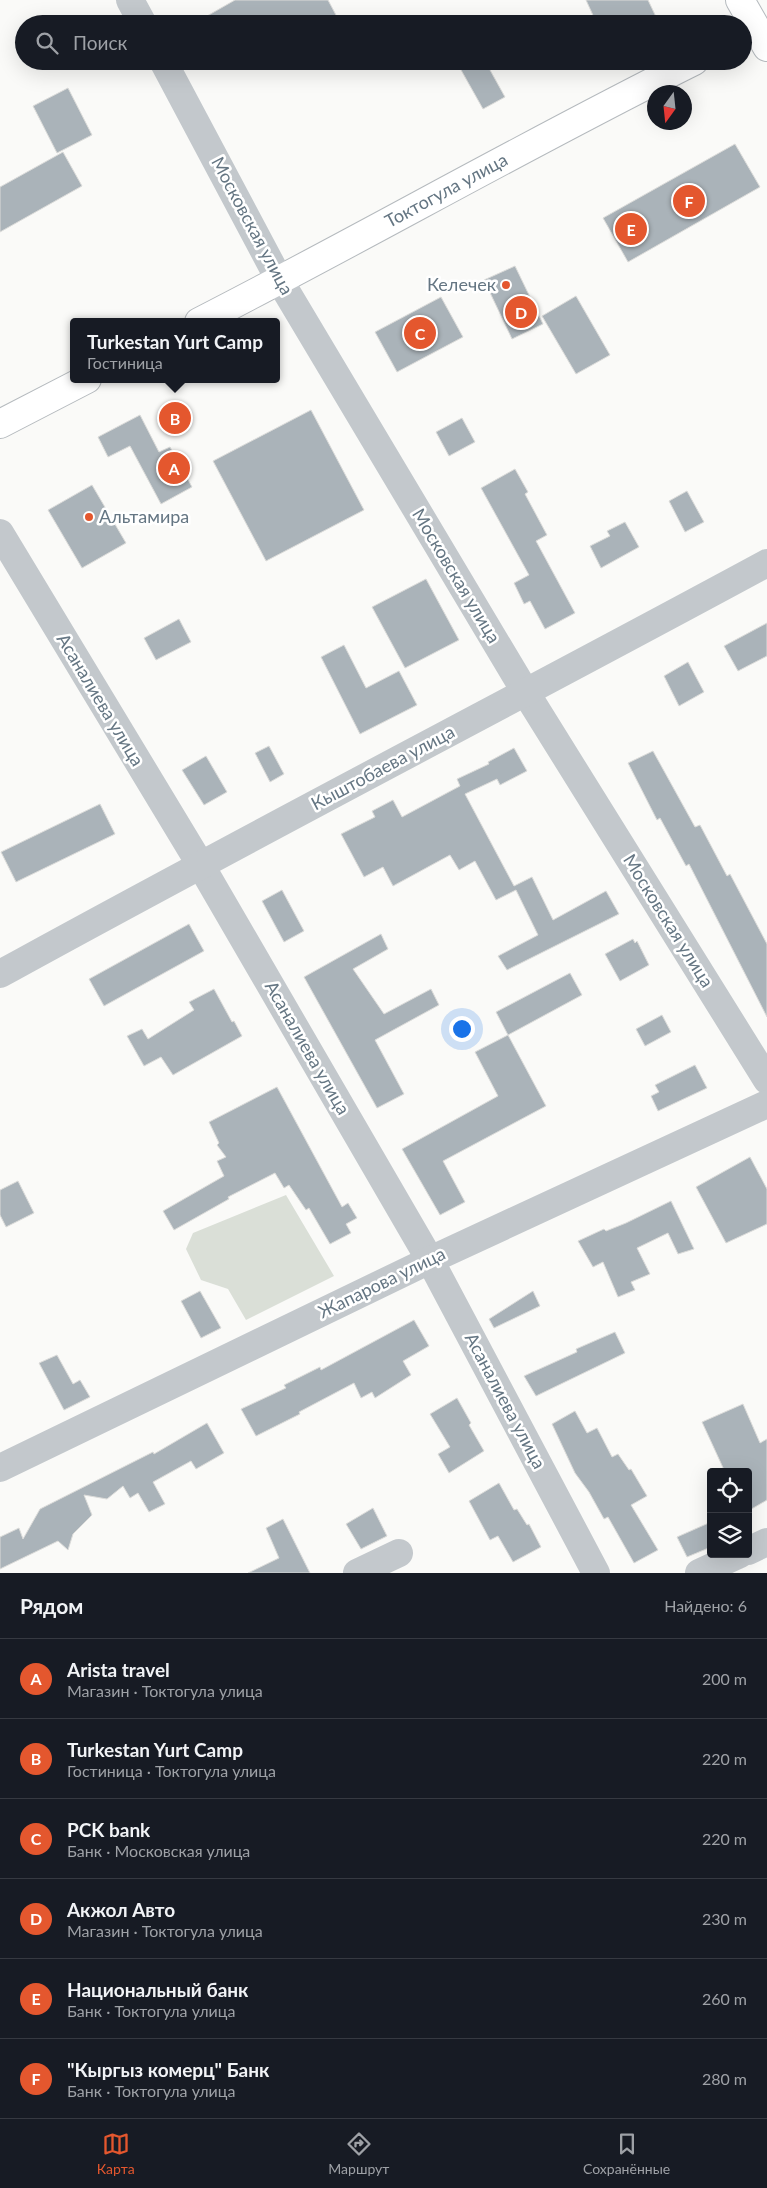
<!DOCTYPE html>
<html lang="ru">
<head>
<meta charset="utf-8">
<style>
	:root { --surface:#171b24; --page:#20242c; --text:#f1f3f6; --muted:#9ea1a6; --line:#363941; --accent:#e4572e }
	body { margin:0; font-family:Lato,sans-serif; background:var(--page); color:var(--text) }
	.controls { position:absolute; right:15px; bottom:15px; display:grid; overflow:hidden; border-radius:5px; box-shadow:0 5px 20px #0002 }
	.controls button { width:45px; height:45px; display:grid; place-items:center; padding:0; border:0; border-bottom:1px solid var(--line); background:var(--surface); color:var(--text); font:25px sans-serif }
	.compass { position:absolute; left:647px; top:85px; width:45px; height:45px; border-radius:50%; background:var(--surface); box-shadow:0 5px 20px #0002; rotate:195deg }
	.you { position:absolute; left:461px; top:1028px; width:18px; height:18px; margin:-12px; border:4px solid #fff; border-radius:50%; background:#1a73e8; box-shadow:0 0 0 8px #1a73e833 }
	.badge { display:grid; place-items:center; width:32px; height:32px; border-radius:50%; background:var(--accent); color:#fff; font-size:16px; font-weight:700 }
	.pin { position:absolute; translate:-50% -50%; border:2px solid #fff; box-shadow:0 1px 5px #0006 }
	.popup { position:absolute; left:70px; top:318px; width:210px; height:65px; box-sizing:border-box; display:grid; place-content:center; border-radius:5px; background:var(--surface); filter:drop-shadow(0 1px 4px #0005); font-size:16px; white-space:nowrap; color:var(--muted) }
	.popup b { font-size:19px; color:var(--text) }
	.popup::after { content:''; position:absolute; left:50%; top:100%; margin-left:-10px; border:10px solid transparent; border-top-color:var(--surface) }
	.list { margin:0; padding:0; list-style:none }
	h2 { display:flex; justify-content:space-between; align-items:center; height:65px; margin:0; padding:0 20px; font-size:21px }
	h2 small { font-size:16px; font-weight:400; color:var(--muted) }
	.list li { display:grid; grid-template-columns:32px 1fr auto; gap:15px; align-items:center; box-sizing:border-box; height:80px; padding:0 20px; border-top:1px solid var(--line) }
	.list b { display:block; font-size:19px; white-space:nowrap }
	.list p { margin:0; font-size:16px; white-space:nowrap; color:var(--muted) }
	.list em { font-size:16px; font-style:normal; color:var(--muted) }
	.icon { flex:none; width:28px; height:28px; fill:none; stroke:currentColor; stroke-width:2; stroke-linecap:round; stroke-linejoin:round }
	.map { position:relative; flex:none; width:767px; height:1573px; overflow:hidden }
	.search { position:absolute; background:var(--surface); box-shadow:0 5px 20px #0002; left:15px; right:15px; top:15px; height:55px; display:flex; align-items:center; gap:12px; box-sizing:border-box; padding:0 18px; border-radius:28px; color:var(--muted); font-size:19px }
	.sheet { height:545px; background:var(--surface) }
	nav { display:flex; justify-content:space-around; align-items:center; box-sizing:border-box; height:70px; border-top:1px solid var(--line); background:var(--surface); font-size:14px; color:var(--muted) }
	nav a { display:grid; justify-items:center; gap:2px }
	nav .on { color:var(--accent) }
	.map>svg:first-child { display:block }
	.green { fill:#dadfd7 }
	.building { fill:#aab3b9; stroke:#dcdcda }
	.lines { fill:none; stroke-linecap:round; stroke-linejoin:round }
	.major-casing { stroke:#b5babe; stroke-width:30 }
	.minor { stroke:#c3c8cc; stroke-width:28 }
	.major { stroke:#fff; stroke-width:28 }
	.poi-dot { fill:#e4572e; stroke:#fff; stroke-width:2 }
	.labels { text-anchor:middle; stroke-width:5; stroke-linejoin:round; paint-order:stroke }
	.street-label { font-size:18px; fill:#657683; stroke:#fff }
	.poi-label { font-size:18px; fill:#657683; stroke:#fff; text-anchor:end }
</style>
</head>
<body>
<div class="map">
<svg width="767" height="1573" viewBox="0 0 767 1573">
	<rect width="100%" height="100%" fill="#fafaf8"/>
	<path class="green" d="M286,1195l48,81 -88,44 -18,-31 -27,-9 -15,-31 7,-16z"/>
	<g class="building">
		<path d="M235,0h93l9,17 -13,7h-131z"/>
		<path d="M586,0h62l9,19 -9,5h-51z"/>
		<path d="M456,61h29l20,36 -22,12z"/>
		<path d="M68,88l24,47 -35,18 -24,-47z"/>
		<path d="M735,144l25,43 -132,75 -25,-44z"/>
		<path d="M63,152l19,34 -82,46v-45z"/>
		<path d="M515,266l28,58 -31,15 -28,-59z"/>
		<path d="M576,296l34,59 -34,19 -34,-58z"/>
		<path d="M441,297l22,40 -66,35 -22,-40z"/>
		<path d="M311,410l53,100 -98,51 -53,-100z"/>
		<path d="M140,415l19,37 11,-5 22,40 -31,17 -31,-58 -22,11 -10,-20z"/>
		<path d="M462,418l13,24 -26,14 -13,-24z"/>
		<path d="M515,469l13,23 -3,2 22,41 -11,6 39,72 -30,16 -15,-28 -6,3 -10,-21 15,-8 -48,-87z"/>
		<path d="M92,485l34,58 -44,25 -34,-58z"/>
		<path d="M687,491l17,31 -19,10 -16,-31z"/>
		<path d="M625,522l14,25 -38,21 -11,-22 20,-10 -3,-5z"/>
		<path d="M426,579l33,61 -54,28 -33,-61z"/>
		<path d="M179,619l12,23 -35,18 -12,-22z"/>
		<path d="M767,623v33l-29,15 -14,-25z"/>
		<path d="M344,645l22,43 33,-17 18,34 -57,29 -39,-77z"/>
		<path d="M688,662l16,30 -25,14 -15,-30z"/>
		<path d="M269,746l15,28 -14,8 -15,-29z"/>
		<path d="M514,748l13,23 -27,14 -3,-6 -32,15 49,92 18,-9 21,43 53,-29 13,23 -112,56 -9,-14 40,-21 -22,-45 -20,10 -21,-39 -16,9 -9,-15 -57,31 -10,-19 -19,10 -23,-43 34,-17 -3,-6 21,-11 9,17 58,-31 -3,-7 32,-15 -1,-2z"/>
		<path d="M653,751l42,76 5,-2 27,51 3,-2 37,70v73l-78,-153 -3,2 -26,-48 -3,2 -29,-57z"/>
		<path d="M206,756l21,36 -23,13 -22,-35z"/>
		<path d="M100,804l15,30 -99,48 -15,-30z"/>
		<path d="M282,890l22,41 -20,11 -22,-41z"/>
		<path d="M189,924l15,27 -100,55 -15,-27z"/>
		<path d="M381,934l7,15 -35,20 31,45 47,-25 8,16 -64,35 29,54 -27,14 -73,-131z"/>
		<path d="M633,939l2,4 2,-2 12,24 -29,16 -15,-27z"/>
		<path d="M570,973l12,22 -74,40 -12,-23z"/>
		<path d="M214,989l18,33 2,-1 8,15 -69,39 -12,-18 -17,9 -17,-30 15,-7 6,10 46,-29 -5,-8z"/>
		<path d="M662,1015l9,17 -26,14 -9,-17z"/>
		<path d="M508,1035l38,71 -103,55 22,41 -25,13 -38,-66 96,-53 -23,-44z"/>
		<path d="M695,1065l12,23 -49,23 -7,-15 8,-4 -4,-7z"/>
		<path d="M277,1087l65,120 6,-4 9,15 -11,6 5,9 -21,11 -21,-36 -3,2 -17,-25 -5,3 -9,-15 -47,24 1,2 -55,31 -11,-19 61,-35 -7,-15 9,-4 -9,-12 2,-2 -10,-21z"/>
		<path d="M750,1157l17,32v35l-41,19 -30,-56z"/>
		<path d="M18,1181l16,32 -28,14 -6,-12v-25z"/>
		<path d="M671,1201l23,48 -16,5 -10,-21 -31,15 13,26 -19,8 4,8 -17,7 -15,-35 -10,5 -15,-26 26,-12 2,2 20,-8z"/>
		<path d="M200,1291l21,37 -20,10 -20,-37z"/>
		<path d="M533,1291l7,15 -46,22 -5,-9z"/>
		<path d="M414,1320l15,26 -26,15 8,14 -36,23 -3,-6 -11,6 -7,-15 -55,29 1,2 -44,22 -15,-27 45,-21 -2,-3 36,-18 1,3z"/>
		<path d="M615,1332l10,21 -89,43 -12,-20 53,-24 -1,-3z"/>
		<path d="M57,1355l16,29 7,-4 10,17 -26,13 -25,-47z"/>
		<path d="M457,1398l14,25 -2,2 15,26 -35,22 -11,-19 12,-7 -20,-33z"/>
		<path d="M743,1404l17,39 7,-4v61l-19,11v-39h-23l-23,-50z"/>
		<path d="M575,1411l12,22 10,-5 15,29 6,-3 11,16 2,-1 16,27 -16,9 27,45 -24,13 -26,-46 -4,2 -15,-27 -14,-19 -23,-49z"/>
		<path d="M207,1423l17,30 -28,16 -5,-8 -38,21 12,22 -16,8 -11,-19 -8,5 -7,-12 -16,13 -23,-4 8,20 -19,19 -5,16 -10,-9 -58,28v-32l19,-9 4,11 17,-30 113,-57 1,2z"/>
		<path d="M499,1483l15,27 3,-1 10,16 2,-1 12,23 -28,15 -15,-26 -8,4 -21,-39z"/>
		<path d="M373,1508l14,28 -26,13 -15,-25z"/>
		<path d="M283,1519l27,54h-62l31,-15 -13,-30z"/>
		<path d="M711,1522v25l-24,10 -10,-20z"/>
	</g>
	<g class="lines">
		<defs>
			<g id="major">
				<path d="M740,0l27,47"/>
				<path id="s1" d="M199,322c166,-85 328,-178 495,-261"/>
				<path d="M0,424l87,-45"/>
			</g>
		</defs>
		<use href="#major" class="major-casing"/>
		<g class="minor">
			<path d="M130,0l13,24"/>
			<path d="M163,61l117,220 246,412 241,387"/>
			<path d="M0,533l200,331 230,396 166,313"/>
			<path d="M0,974c254,-140 512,-273 767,-411"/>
			<path d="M0,1468l430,-208 337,-156"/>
			<path d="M748,1551l19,-9"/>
			<path d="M357,1573l42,-20"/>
			<path d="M699,1573l41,-19"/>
		</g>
		<use href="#major" class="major"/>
	</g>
	<g class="poi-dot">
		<circle cx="506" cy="285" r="5"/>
		<circle cx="89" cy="517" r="5"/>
	</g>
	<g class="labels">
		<g class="street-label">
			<text dy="6" stroke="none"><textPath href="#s1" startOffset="280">Токтогула улица</textPath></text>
			<text transform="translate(252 226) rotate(62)" y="6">Московская улица</text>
			<text transform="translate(456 576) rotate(59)" y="6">Московская улица</text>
			<text transform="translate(100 700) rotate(59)" y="6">Асаналиева улица</text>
			<text transform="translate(383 768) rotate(-28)" y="6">Кыштобаева улица</text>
			<text transform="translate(668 921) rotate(58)" y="6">Московская улица</text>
			<text transform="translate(307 1048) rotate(60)" y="6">Асаналиева улица</text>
			<text transform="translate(382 1283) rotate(-26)" y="6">Жапарова улица</text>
			<text transform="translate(505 1401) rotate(62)" y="6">Асаналиева улица</text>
		</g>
		<g class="poi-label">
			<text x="496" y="291">Келечек</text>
			<text x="99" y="523" text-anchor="start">Альтамира</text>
		</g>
	</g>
</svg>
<div class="controls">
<button><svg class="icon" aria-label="locate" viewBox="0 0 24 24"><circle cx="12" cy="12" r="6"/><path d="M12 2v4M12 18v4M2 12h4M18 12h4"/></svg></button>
<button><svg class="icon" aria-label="layers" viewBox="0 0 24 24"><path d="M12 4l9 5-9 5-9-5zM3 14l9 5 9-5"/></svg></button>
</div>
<svg class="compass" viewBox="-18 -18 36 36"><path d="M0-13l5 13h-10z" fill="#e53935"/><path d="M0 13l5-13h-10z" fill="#9ea1a6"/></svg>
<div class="you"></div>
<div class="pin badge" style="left:174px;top:468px">A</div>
<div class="pin badge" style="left:175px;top:418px">B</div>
<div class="popup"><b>Turkestan Yurt Camp</b>Гостиница</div>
<div class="pin badge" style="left:420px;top:333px">C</div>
<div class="pin badge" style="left:521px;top:312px">D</div>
<div class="pin badge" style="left:631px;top:229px">E</div>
<div class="pin badge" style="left:689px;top:201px">F</div>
<div class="search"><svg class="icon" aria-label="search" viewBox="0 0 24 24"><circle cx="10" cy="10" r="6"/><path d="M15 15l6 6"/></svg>Поиск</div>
</div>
<section class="sheet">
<h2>Рядом<small>Найдено: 6</small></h2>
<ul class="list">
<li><span class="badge">A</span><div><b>Arista travel</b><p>Магазин · Токтогула улица</p></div><em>200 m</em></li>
<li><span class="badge">B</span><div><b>Turkestan Yurt Camp</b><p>Гостиница · Токтогула улица</p></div><em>220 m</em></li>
<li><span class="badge">C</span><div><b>PCK bank</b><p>Банк · Московская улица</p></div><em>220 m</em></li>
<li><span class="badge">D</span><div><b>Акжол Авто</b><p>Магазин · Токтогула улица</p></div><em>230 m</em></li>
<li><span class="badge">E</span><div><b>Национальный банк</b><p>Банк · Токтогула улица</p></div><em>260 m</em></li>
<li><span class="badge">F</span><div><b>&quot;Кыргыз комерц&quot; Банк</b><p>Банк · Токтогула улица</p></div><em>280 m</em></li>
</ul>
</section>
<nav>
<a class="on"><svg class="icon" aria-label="map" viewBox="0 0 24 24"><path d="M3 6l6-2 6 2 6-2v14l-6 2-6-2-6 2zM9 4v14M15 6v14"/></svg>Карта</a>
<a><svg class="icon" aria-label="directions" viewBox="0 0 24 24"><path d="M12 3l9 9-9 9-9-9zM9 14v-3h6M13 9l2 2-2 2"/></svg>Маршрут</a>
<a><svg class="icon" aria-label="saved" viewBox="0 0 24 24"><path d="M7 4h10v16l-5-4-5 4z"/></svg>Сохранённые</a>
</nav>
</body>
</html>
